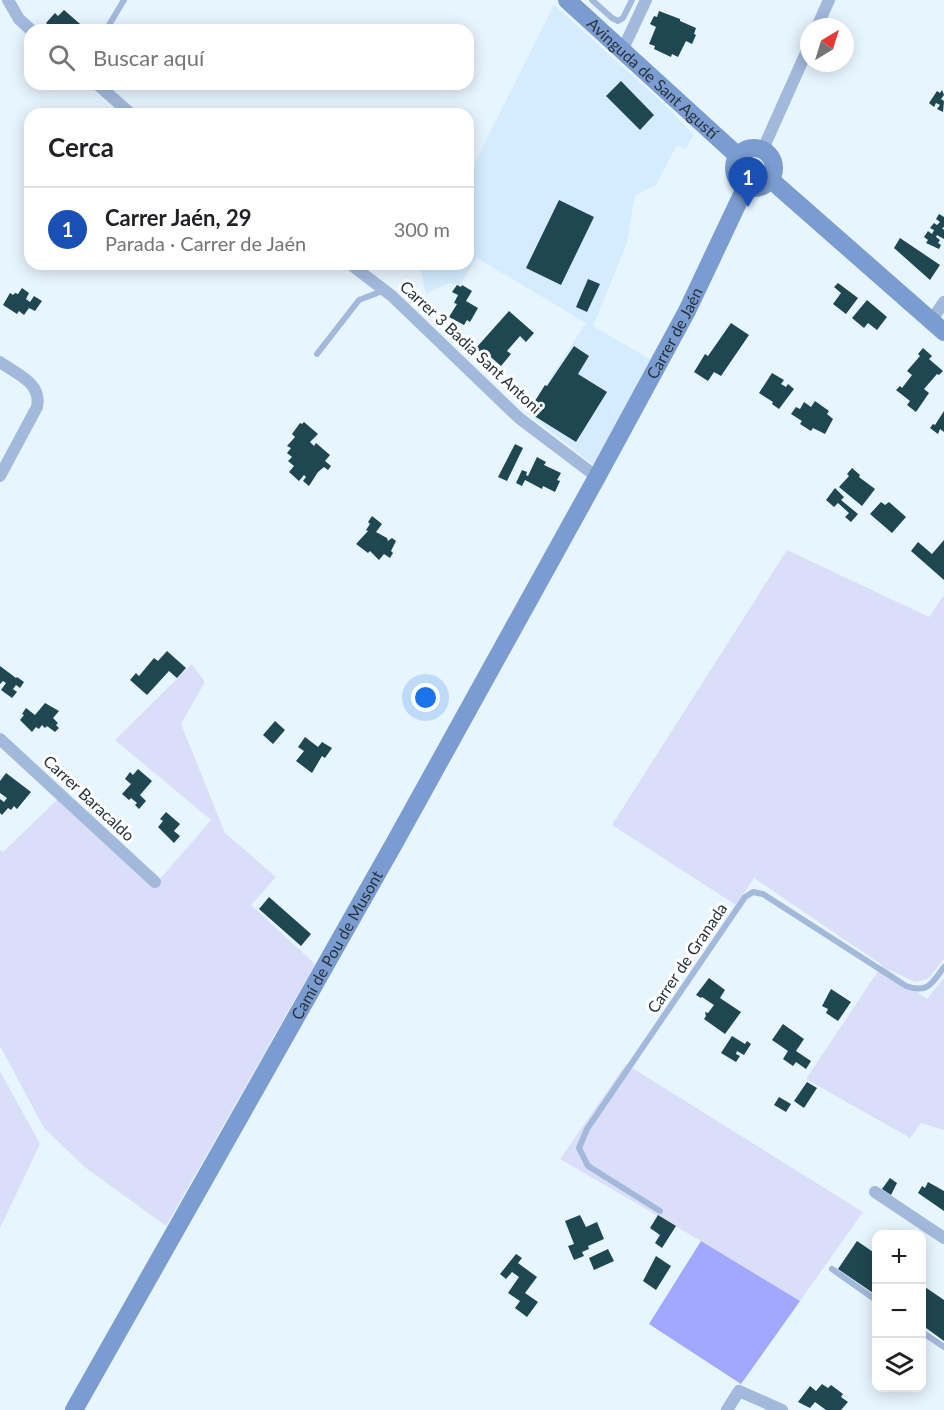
<!DOCTYPE html>
<html lang="es">
<head>
<meta charset="utf-8">
<style>
	:root { --surface:#fff; --page:#f2f2f2; --text:#202124; --muted:#757577; --line:#e0e0e0; --accent:#3f7e1d }
	body { margin:0; font-family:Lato,sans-serif; background:var(--page); color:var(--text) }
	.controls { position:absolute; right:18px; bottom:18px; display:grid; overflow:hidden; border-radius:12px; box-shadow:0 3px 15px #0003 }
	.controls button { width:54px; height:54px; display:grid; place-items:center; padding:0; border:0; border-bottom:2px solid var(--line); background:var(--surface); color:var(--text); font:30px sans-serif }
	.compass { position:absolute; left:800px; top:18px; width:54px; height:54px; border-radius:50%; background:var(--surface); box-shadow:0 3px 15px #0003; rotate:38deg }
	.you { position:absolute; left:426px; top:698px; width:21px; height:21px; margin:-15px; border:4px solid #fff; border-radius:50%; background:#1a73e8; box-shadow:0 0 0 9px #1a73e833 }
	.badge { display:grid; place-items:center; width:39px; height:39px; border-radius:50%; background:var(--accent); color:#fff; font-size:20px; font-weight:700 }
	.pin { position:absolute; translate:-50% -50px; filter:drop-shadow(0 2px 3px #0008) }
	.pin::after { content:''; position:absolute; top:32px; width:21px; height:18px; background:inherit; clip-path:polygon(0 0,100% 0,50% 100%) }
	.list { margin:0; padding:0; list-style:none }
	h2 { display:flex; justify-content:space-between; align-items:center; height:78px; margin:0; padding:0 24px; font-size:26px }
	h2 small { font-size:20px; font-weight:400; color:var(--muted) }
	.list li { display:grid; grid-template-columns:39px 1fr auto; gap:18px; align-items:center; box-sizing:border-box; height:84px; padding:0 24px; border-top:2px solid var(--line) }
	.list b { display:block; font-size:22px; white-space:nowrap }
	.list p { margin:0; font-size:20px; white-space:nowrap; color:var(--muted) }
	.list em { font-size:20px; font-style:normal; color:var(--muted) }
	.icon { flex:none; width:33px; height:33px; fill:none; stroke:currentColor; stroke-width:2; stroke-linecap:round; stroke-linejoin:round }
	.map { position:relative; flex:none; width:944px; height:1410px; overflow:hidden }
	.search { position:absolute; background:var(--surface); box-shadow:0 3px 15px #0003; left:24px; top:24px; width:450px; height:66px; display:flex; align-items:center; gap:15px; box-sizing:border-box; padding:0 21px; border-radius:18px; color:var(--muted); font-size:22px }
	.panel { position:absolute; background:var(--surface); box-shadow:0 3px 15px #0003; left:24px; top:108px; width:450px; height:162px; border-radius:18px }
	.map>svg:first-child { display:block }
	.built { fill:#d4ecfe }
	.green { fill:#dbdef8 }
	.forest { fill:#a2a7ff }
	.building { fill:#1f4752 }
	.lines { fill:none; stroke-linecap:round; stroke-linejoin:round }
	.lane { stroke:#a3b9dc; stroke-width:6 }
	.street { stroke:#a3b9dc; stroke-width:12 }
	.secondary { stroke:#7b9cd0; stroke-width:18 }
	.labels { text-anchor:middle; stroke-width:6; stroke-linejoin:round; paint-order:stroke }
	.street-label { font-size:16px; fill:#26333c; stroke:#fff }
</style>
</head>
<body>
<div class="map">
<svg width="944" height="1410" viewBox="0 0 944 1410">
	<rect width="100%" height="100%" fill="#e7f5fe"/>
	<path class="built" d="M554,5l112,101 28,29 -9,14 -8,-4 -21,40 -21,10 -8,48 -34,83 57,33 -56,106 -67,-52 59,-90 -109,-65 -18,28 -10,-3 -23,11 -5,-23 3,-7h44v-88z"/>
	<g class="green">
		<path d="M787,550l142,67 15,-22v364l-16,20 -13,3 -29,-14 41,31 17,-21v152l-23,-7 -11,15 -104,-59 76,-114 -128,-87 -18,27 -124,-80z"/>
		<path d="M192,664l13,18 -24,42 44,109 51,44 -25,28 64,59 -149,262 -80,-58 -42,-40 -44,-82v-196l3,2 56,-54 95,88 57,-66 -96,-80z"/>
		<path d="M626,1064l237,148 -63,89 -99,-60 -141,-82z"/>
		<path d="M0,1071l40,73 -40,84z"/>
	</g>
	<path class="forest" d="M701,1241l99,60 -59,83 -92,-60z"/>
	<g class="building">
		<path d="M64,10l23,20h-28l-3,-3 -2,3 -8,-7 9,-10 3,3z"/>
		<path d="M659,11l21,8v2l16,7 -2,6 2,1 -4,9 -6,-3 -8,16 -6,-3 -1,3 -17,-8 1,-3 -6,-2 7,-17 -6,-3 4,-8 3,1z"/>
		<path d="M621,81l33,34 -14,15 -34,-34z"/>
		<path d="M942,90l2,5 -3,4 3,2 -1,11 -6,-3 3,-4 -4,-2 -2,4 -5,-4 8,-12 3,2z"/>
		<path d="M559,200l35,17 -33,68 -35,-17z"/>
		<path d="M939,214l5,3v10l-2,1 2,2v9l-7,-4 -1,2 4,3 -2,3 3,2 -2,4 -13,-6 2,-3 -4,-3 4,-6 4,3 2,-4 -4,-2 4,-5 3,2 3,-3 -4,-3z"/>
		<path d="M900,238l40,27 -10,15 -36,-32z"/>
		<path d="M588,279l12,5 -13,28 -11,-5z"/>
		<path d="M838,283l20,15 -12,16 -13,-10 8,-11 -7,-6z"/>
		<path d="M457,285l4,2 1,-2 10,6 -6,10 12,7 -8,14 -3,-2 -3,5 -15,-8 8,-13 -3,-1 4,-8 -6,-3z"/>
		<path d="M22,288l7,5 -3,6 4,3 4,-6 8,5 -7,10 -6,-3 -5,7 -5,-4 -2,3 -14,-9 7,-12 3,2 2,-2 3,1z"/>
		<path d="M867,300l20,17 -10,13 -9,-7 -4,5 -12,-10z"/>
		<path d="M509,311l25,22 -8,9 -6,-6 -13,15 4,3 -10,12 -15,-13 -2,2 -8,-7z"/>
		<path d="M731,323l18,12 -28,41 -7,-4 -6,9 -14,-9 11,-18 3,2z"/>
		<path d="M574,346l15,10 -11,18 29,18 -31,50 -48,-30 17,-27 2,1z"/>
		<path d="M923,348l9,8 -3,3 14,12 -4,4 -2,-1 -13,15 5,4 -13,19 -9,-7 3,-4 -14,-11 4,-4 2,2 10,-13 -5,-4 13,-15 -2,-2z"/>
		<path d="M772,373l12,7 -3,4 5,3 2,-3 6,5 -15,20 -7,-5 1,-2 -14,-9z"/>
		<path d="M815,401l14,10 -2,3 6,5 -8,15 -12,-6 -2,3 -11,-7 2,-3 -11,-7 5,-7 4,2 4,-7 7,5z"/>
		<path d="M944,411v21l-4,-3 -2,5 -8,-6 3,-4 2,1z"/>
		<path d="M304,422l14,12 -8,8 4,4 2,-3 14,12 -5,6 6,5 -3,4 -4,-3 -6,5 -9,14 -6,-5 3,-4 -2,-2 -5,6 -10,-9 5,-6 -6,-5 4,-4 -5,-4 4,-5 -4,-2 8,-9 -3,-3 8,-11 2,1z"/>
		<path d="M515,444l8,4 -16,33 -9,-4z"/>
		<path d="M537,457l9,5 -2,3 17,8 -4,7 3,1 -5,11 -12,-6 -1,3 -17,-9 -3,6 -6,-3 6,-13 5,2 -1,3 2,1z"/>
		<path d="M852,468l8,7 -1,2 16,12 -13,17 -23,-19 10,-11 -2,-2z"/>
		<path d="M835,488l9,9 -3,3 17,14 -7,8 -6,-5 4,-4 -11,-10 -4,4 -8,-7z"/>
		<path d="M881,502l4,3 4,-3 17,15 -14,16 -22,-19z"/>
		<path d="M372,516l10,8 -6,8 11,6 1,3 4,-3 4,3 -5,10 2,2 -3,5 -6,-4 -5,6 -9,-9 -2,2 -12,-9 12,-13 -2,-1 4,-6 -2,-2z"/>
		<path d="M944,540v40l-33,-29 7,-9 14,12z"/>
		<path d="M167,651l19,17 -9,10 -8,-7 -22,24 -17,-15 6,-7 3,3 15,-18 4,3z"/>
		<path d="M0,666l16,12 1,-1 7,5 -4,6 -4,-3 -3,4 4,3 -5,6 -11,-8 5,-7 -3,-2 -3,3z"/>
		<path d="M45,703l14,8 -6,7 5,5 -2,2 3,3 -4,4 -8,-6 -2,2 -3,-3 -3,4 -3,-2 -4,5 -12,-12 4,-5 -2,-1 4,-6 9,7z"/>
		<path d="M275,721l10,9 -12,14 -10,-9z"/>
		<path d="M305,737l13,10 4,-5 10,6 -7,10 -3,-2 -10,17 -16,-12 8,-10 -6,-4z"/>
		<path d="M138,769l14,12 -12,14 6,6 -7,8 -4,-4 2,-2 -6,-5 -2,2 -7,-6 9,-10 -6,-5 5,-7 3,3z"/>
		<path d="M6,773l25,19 -14,17 -3,-3 -3,4 -3,-2 -6,7 -2,-2v-14l4,3 3,-4 -7,-5v-12z"/>
		<path d="M166,812l14,12 -6,7 6,5 -6,7 -16,-16 5,-6 -3,-2z"/>
		<path d="M269,897l42,37 -10,12 -42,-37z"/>
		<path d="M709,978l16,12 -5,8 21,14 -16,22 -21,-15 2,-3 -1,-4 3,1 6,-8 -12,-8 -1,1 -5,-3z"/>
		<path d="M831,989l20,13 -13,19 -12,-8 2,-4 -6,-3z"/>
		<path d="M783,1024l21,15 -8,12 15,10 -5,8 -10,-7 -3,4 -10,-7 5,-8 -16,-11z"/>
		<path d="M732,1036l13,8 2,-3 4,3 -7,11 -7,-4 -1,3 4,2 -4,6 -15,-9z"/>
		<path d="M807,1082l10,6 -13,20 -10,-7z"/>
		<path d="M779,1097l12,7 -5,8 -12,-7z"/>
		<path d="M890,1178l7,5 -6,12 -9,-6z"/>
		<path d="M928,1182l16,9v20l-26,-18 4,-7 3,2z"/>
		<path d="M580,1215l6,12 11,-5 7,17 -16,7 1,3 -7,3 2,4 -10,4 -6,-14 6,-2 -9,-23z"/>
		<path d="M658,1215l18,11 -14,22 -7,-5 5,-8 -10,-7z"/>
		<path d="M857,1241l19,13v41l-38,-26z"/>
		<path d="M608,1249l6,12 -20,9 -5,-12z"/>
		<path d="M516,1254l6,4 -4,5 19,14 -12,16 13,9 -11,15 -12,-9 5,-7 -12,-8 11,-16 -7,-5 -6,7 -6,-5z"/>
		<path d="M656,1256l15,10 -15,24 -13,-9z"/>
		<path d="M922,1285l22,15v41l-22,-16z"/>
		<path d="M822,1384l6,4 3,-3 12,9 -2,3 7,5 -7,8h-15l-11,-8 -5,6 -12,-6 12,-16 6,5z"/>
	</g>
	<g class="lines">
		<g class="lane">
			<path d="M592,0l20,18 6,3 5,-3 9,-18"/>
			<path d="M106,30l18,-30"/>
			<path d="M317,354l42,-54 26,-10"/>
			<path d="M660,1211l-72,-45 -9,-18 8,-19 158,-232 8,-5 10,2 143,92c22,8 26,-3 38,-19"/>
			<path d="M832,1269l44,31"/>
			<path d="M922,1332l22,15"/>
		</g>
		<g class="street">
			<path d="M8,0l11,19 12,11"/>
			<path d="M817,27l12,-27"/>
			<path d="M622,51l24,-51"/>
			<path d="M97,84l34,30"/>
			<path d="M763,149l46,-103"/>
			<path d="M350,264l42,32 127,122 78,59"/>
			<path d="M931,321l13,-19"/>
			<path d="M0,362c18,13 42,21 37,45l-37,69"/>
			<path d="M0,739l155,143"/>
			<path d="M875,1192l69,46"/>
			<path d="M727,1410l12,-19 43,19"/>
		</g>
		<g class="secondary">
			<path id="s1" d="M567,0l171,156"/>
			<circle cx="754" cy="168" r="20"/>
			<path d="M771,180l173,152"/>
			<path id="s2" d="M74,1410l321,-568 202,-365 90,-166 59,-125"/>
		</g>
	</g>
	<g class="labels">
		<g class="street-label">
			<text dy="6" stroke="none"><textPath href="#s1" startOffset="116">Avinguda de Sant Agustí</textPath></text>
			<text dy="6" stroke="none"><textPath href="#s2" startOffset="1233">Carrer de Jaén</textPath></text>
			<text transform="translate(471 347) rotate(43)" y="6">Carrer 3 Badia Sant Antoni</text>
			<text transform="translate(89 798) rotate(43)" y="6">Carrer Baracaldo</text>
			<text dy="6" stroke="none"><textPath href="#s2" startOffset="534">Camí de Pou de Musont</textPath></text>
			<text transform="translate(687 958) rotate(-56)" y="6">Carrer de Granada</text>
		</g>
	</g>
</svg>
<div class="controls">
<button>+</button>
<button>−</button>
<button><svg class="icon" aria-label="layers" viewBox="0 0 24 24"><path d="M12 4l9 5-9 5-9-5zM3 14l9 5 9-5"/></svg></button>
</div>
<svg class="compass" viewBox="-18 -18 36 36"><path d="M0-13l5 13h-10z" fill="#e53935"/><path d="M0 13l5-13h-10z" fill="#757577"/></svg>
<div class="you"></div>
<div class="pin badge" style="left:748px;top:207px;background:#1a4fb4">1</div>
<div class="search"><svg class="icon" aria-label="search" viewBox="0 0 24 24"><circle cx="10" cy="10" r="6"/><path d="M15 15l6 6"/></svg>Buscar aquí</div>
<section class="panel">
<h2>Cerca<small></small></h2>
<ul class="list">
<li><span class="badge" style="background:#1a4fb4">1</span><div><b>Carrer Jaén, 29</b><p>Parada · Carrer de Jaén</p></div><em>300 m</em></li>
</ul>
</section>
</div>
</body>
</html>
